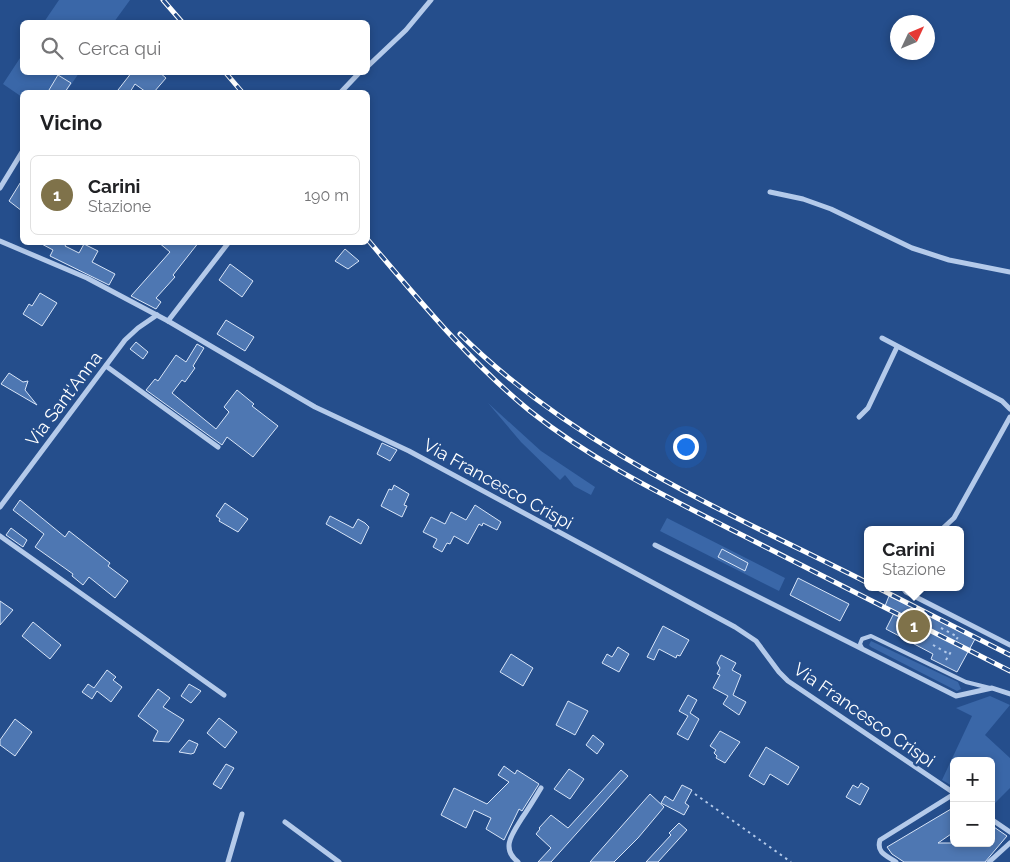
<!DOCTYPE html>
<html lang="it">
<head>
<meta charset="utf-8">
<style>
	:root { --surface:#fff; --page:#f6f6f6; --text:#202124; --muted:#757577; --line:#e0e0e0; --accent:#7f724a }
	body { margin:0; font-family:Raleway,sans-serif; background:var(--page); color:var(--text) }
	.controls { position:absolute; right:15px; bottom:15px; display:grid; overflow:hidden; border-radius:8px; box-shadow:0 2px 8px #0003 }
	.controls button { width:45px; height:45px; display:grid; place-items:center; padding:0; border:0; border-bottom:1px solid var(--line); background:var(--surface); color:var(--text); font:25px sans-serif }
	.compass { position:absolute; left:890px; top:15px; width:45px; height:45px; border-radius:50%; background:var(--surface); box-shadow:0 2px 8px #0003; rotate:46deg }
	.you { position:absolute; left:685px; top:446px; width:18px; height:18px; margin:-12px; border:4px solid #fff; border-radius:50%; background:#1a73e8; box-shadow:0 0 0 8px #1a73e833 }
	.badge { display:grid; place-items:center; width:32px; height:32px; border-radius:50%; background:var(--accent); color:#fff; font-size:16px; font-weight:700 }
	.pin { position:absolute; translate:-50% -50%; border:2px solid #fff; box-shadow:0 1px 5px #0006 }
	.popup { position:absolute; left:864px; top:526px; width:100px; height:65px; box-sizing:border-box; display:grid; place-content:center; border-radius:8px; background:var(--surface); filter:drop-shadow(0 1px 4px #0005); font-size:16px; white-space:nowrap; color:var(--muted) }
	.popup b { font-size:19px; color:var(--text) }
	.popup::after { content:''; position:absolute; left:50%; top:100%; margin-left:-10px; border:10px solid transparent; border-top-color:var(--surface) }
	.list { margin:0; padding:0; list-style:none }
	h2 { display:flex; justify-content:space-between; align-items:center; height:65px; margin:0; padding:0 20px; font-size:21px }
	h2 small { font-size:16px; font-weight:400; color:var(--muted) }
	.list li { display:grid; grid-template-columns:32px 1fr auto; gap:15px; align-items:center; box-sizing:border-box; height:80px; margin:0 10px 10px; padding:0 10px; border:1px solid var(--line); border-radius:8px }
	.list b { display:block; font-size:19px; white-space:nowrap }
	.list p { margin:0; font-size:16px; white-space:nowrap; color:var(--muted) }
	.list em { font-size:16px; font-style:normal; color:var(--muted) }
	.icon { flex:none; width:28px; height:28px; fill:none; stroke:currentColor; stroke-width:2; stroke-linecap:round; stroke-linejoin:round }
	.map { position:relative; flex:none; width:1010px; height:862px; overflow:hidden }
	.search { position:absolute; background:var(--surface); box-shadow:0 2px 8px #0003; left:20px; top:20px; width:350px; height:55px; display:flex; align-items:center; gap:12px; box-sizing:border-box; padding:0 18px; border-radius:8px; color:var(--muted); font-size:19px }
	.panel { position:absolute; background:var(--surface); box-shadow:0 2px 8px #0003; left:20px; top:90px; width:350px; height:155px; border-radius:8px }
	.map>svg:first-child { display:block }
	.green { fill:#3a67a8 }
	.building { fill:#4e77b2; stroke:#d8e5f8 }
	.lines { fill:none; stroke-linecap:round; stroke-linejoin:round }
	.path { stroke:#b4caea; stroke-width:2; stroke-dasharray:2.5 4; stroke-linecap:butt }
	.service { stroke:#b4caea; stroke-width:4 }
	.minor { stroke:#b4caea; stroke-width:5 }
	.rail-casing { stroke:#fff; stroke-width:5 }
	.rail { stroke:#254e8c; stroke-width:3; stroke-dasharray:9; stroke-linecap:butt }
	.labels { text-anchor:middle; stroke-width:5; stroke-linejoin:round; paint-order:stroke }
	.street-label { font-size:18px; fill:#fff; stroke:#254e8c }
</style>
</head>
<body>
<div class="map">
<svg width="1010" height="862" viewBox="0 0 1010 862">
	<rect width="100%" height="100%" fill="#254e8c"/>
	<g class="green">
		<path d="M59,0h71l-16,22h-70z"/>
		<path d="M22,55v17l57,1 -13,19h-44v5l-19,-13z"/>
		<path d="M488,403l53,48 54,36 -4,8 -17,-9 -9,-11 -5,5 -39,-38z"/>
		<path d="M667,518l118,60 -6,13 -119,-60z"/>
		<path d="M871,641l87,41 3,7 -4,2 -86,-44 -2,-2z"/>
		<path d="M990,696l20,9 -25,30 25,23v30l-19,19v-46h-37v26l-12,-7 30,-64 -16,-8z"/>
	</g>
	<g class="building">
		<path d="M132,72h27l7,6 -12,14h-8l-11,-8 -5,8h-7l-5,-2z"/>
		<path d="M58,75l13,8 -6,9h-12l-4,-2z"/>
		<path d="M22,180v31l-13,-10z"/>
		<path d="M38,242h29l-2,4 14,7 5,-9 14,7 -6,11 23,12 -6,11 -59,-29 3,-6z"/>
		<path d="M158,242h41l-26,33 2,2 -19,21 5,4 -5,7 -25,-13 39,-44z"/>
		<path d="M345,249l14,12 -11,8 -13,-8z"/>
		<path d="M230,264l23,17 -11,16 -23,-17z"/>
		<path d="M40,293l17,10 -15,23 -19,-12 6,-10 3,2z"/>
		<path d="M226,320l28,17 -9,14 -28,-17z"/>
		<path d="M136,342l12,10 -5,7 -13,-10z"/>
		<path d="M197,344l7,4 -11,18 2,2 -10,14 -3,-2 -10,13 44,36 13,-17 -5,-5 13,-17 17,14 -2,2 26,20 -25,31 -26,-20 -5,8 -76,-55 9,-11 3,2 18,-26 10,7z"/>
		<path d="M9,373l14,9 5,-1 -3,9 12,15 -36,-21z"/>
		<path d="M382,443l15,7 -7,11 -13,-7z"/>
		<path d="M394,485l15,9 -5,11 3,1 -5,11 -21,-11 8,-17 3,1z"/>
		<path d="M20,500l45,37 4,-6 41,32 -2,3 20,15 -13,17 -26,-21 -6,8 -11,-9 1,-2 -38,-27 9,-13 -31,-24z"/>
		<path d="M225,503l23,16 -10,13 -19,-11 1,-2 -4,-3z"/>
		<path d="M475,505l26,17 -4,8 -14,-7 -1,3 -3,-2 -11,20 -14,-8 -4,8 -3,-1 -5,9 -9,-5 4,-8 -14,-7 8,-15 14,7 6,-12 15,8z"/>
		<path d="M330,516l23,12 5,-9 7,4 4,4 -8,17 -35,-20z"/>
		<path d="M11,528l16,12 -4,7 -17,-12z"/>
		<path d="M722,549l26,14 -3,8 -27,-14z"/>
		<path d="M798,578l51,26 -9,17 -50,-26z"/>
		<path d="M889,596l86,43 -18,33 -26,-13 2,-5 -47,-25 9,-18 -10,-5z"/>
		<path d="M0,601l13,9 -13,15z"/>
		<path d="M33,622l28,23 -11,14 -28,-23z"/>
		<path d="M663,626l26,14 -9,16 -3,-1 -1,3 -17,-9 -5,11 -7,-3z"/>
		<path d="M618,647l11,7 -10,18 -17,-9 5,-9 5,3z"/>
		<path d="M511,654l22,14 -10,18 -23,-14z"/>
		<path d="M721,655l15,8 -4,7 9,5 -8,20 13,7 -7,13 -16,-11 5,-8 -15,-8 7,-13 -3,-1 3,-6 -3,-5z"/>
		<path d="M107,670l9,7 -3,3 9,7 -11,15 -14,-11 -5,8 -10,-7 6,-8 6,4z"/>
		<path d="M189,684l12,7 -10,12 -10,-7z"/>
		<path d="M158,689l12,9 -7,9 21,13 -15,22 -16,-1 5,-10 -20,-15z"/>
		<path d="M688,695l9,5 -7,13 9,6 -11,21 -11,-6 11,-18 -9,-5z"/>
		<path d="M568,701l20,10 -13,24 -19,-10z"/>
		<path d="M219,718l18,14 -12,16 -18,-15z"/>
		<path d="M15,719l17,13 -17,24 -15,-11v-5z"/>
		<path d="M720,731l20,11 -15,21 -9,-5 1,-2 -3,-3 2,-3 -6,-4z"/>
		<path d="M593,735l11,9 -7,10 -11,-9z"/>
		<path d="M189,740l9,4 -4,9 -3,1 -12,-2z"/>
		<path d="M766,747l33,20 -11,18 -18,-11 -6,11 -15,-9z"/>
		<path d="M226,764l8,4 -13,21 -8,-5z"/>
		<path d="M504,766l11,8 2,-4 22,14 -17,27 -3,-2 -15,31 -18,-11 5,-11 -17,-8 -8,18 -25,-13 13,-27 33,16 22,-22 -11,-7z"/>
		<path d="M569,769l15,10 -14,20 -16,-10z"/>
		<path d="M621,770l7,6 -77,86h-13l13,-14 -15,-14 4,-5 -1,-1 12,-13 17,13z"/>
		<path d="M861,783l8,5 -9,17 -14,-8 7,-12 5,3z"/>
		<path d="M682,785l10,5 -7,13 4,3 -5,9 -23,-12 4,-7 8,5z"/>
		<path d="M650,794l14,13 -26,31 -24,24h-24z"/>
		<path d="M951,809l3,5v18l-16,11h53v-18l16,11 -22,26h-81l-12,-8 -5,-7z"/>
		<path d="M679,823l8,7 -29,32h-12l25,-27 -2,-2z"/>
	</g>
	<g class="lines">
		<g class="path">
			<path d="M941,628l17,9 -2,3"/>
			<path d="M933,645l16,9"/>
			<path d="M946,660l6,-10"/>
			<path d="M695,794l96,68"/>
		</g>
		<path class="service" d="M862,648l-2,-4 2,-5 9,-3 95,46 24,6"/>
		<g class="minor">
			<path d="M368,66l38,-36 25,-30"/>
			<path d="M341,92l19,-20"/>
			<path d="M0,188l22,-36"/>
			<path d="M770,192l33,7 28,10 81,39 37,12 61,12"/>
			<path d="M0,241l87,37 81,43 147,86 94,44 326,176 21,14 23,31 9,9 166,112"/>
			<path d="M168,321l61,-79"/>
			<path d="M882,338l120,63 8,8"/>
			<path d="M106,366l112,81"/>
			<path d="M859,417l9,-9 29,-61"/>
			<path d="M0,507l125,-167 13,-12 19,-13"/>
			<path d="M941,530l13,-12 56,-101"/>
			<path d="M0,536l224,159"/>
			<path d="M655,545l301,151 36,-8 18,6"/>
			<path d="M902,587l4,5 104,53"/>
			<path d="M991,819l19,13"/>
			<path d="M285,822l54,40"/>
			<path d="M228,862l14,-48"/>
			<path d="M518,862c-18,-14 -5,-29 4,-44 7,-10 13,-20 19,-30"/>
			<path d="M896,862c-9,-6 -20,-9 -16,-22l74,-46"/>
			<path d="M989,862l21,-19"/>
		</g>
		<defs>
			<g id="rail">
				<path d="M163,0l19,22"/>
				<path d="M225,72l17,20"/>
				<path d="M368,240c51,60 101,121 162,171 64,51 137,86 210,123 90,46 180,91 270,137"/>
				<path d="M460,334c115,114 265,177 408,249"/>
				<path d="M876,587l134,68"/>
			</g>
		</defs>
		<use href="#rail" class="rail-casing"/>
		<use href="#rail" class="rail"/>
	</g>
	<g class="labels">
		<g class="street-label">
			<text transform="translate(64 399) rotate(-53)" y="6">Via Sant'Anna</text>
			<text transform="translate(498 484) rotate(29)" y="6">Via Francesco Crispi</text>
			<text transform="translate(864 715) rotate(35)" y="6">Via Francesco Crispi</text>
		</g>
	</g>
</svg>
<div class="controls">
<button>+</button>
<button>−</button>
</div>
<svg class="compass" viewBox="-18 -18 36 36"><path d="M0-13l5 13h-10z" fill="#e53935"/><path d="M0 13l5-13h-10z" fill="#757577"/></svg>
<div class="you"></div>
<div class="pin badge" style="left:914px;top:626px">1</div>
<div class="popup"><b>Carini</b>Stazione</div>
<div class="search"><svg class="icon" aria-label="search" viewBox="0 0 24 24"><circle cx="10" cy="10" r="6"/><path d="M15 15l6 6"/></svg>Cerca qui</div>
<section class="panel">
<h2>Vicino<small></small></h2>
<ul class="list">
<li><span class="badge">1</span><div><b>Carini</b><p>Stazione</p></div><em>190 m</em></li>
</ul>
</section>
</div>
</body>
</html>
